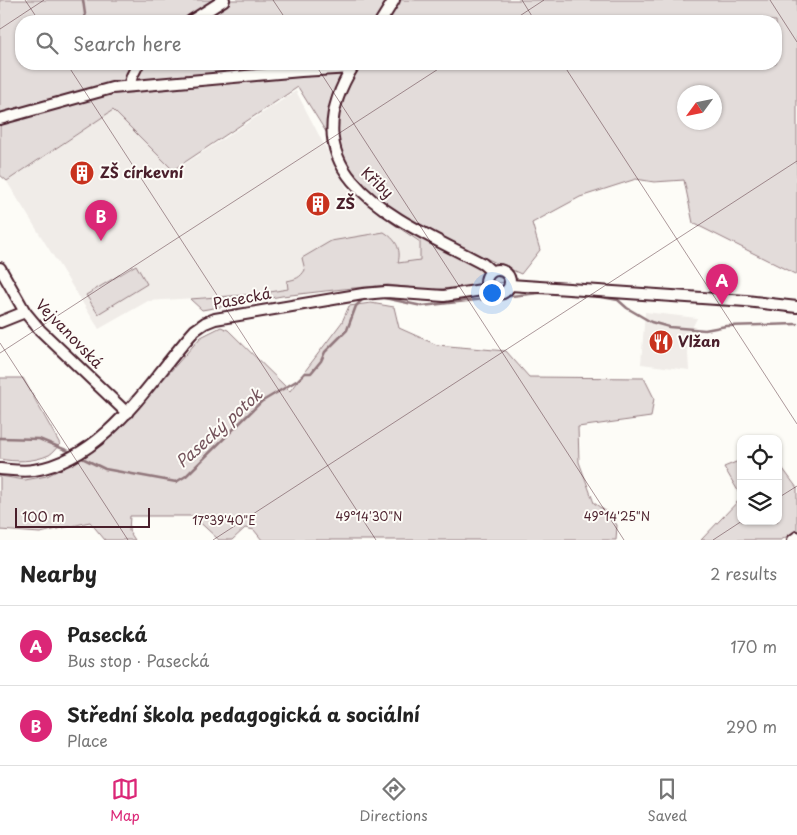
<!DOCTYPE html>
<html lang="en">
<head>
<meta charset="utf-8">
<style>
	:root { --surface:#fff; --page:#f6f6f6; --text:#222; --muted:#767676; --line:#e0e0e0; --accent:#db2777 }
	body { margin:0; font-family:"Playpen Sans",sans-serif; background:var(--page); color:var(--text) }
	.controls { position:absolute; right:15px; bottom:15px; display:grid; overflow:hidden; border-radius:10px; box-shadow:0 1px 4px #0004 }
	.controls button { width:45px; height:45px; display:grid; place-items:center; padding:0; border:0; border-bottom:1px solid var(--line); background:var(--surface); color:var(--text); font:25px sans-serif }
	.compass { position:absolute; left:677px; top:85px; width:45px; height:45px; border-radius:50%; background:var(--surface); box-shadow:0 1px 4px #0004; rotate:237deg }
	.scale { position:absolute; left:15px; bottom:12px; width:135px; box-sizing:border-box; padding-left:5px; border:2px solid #4a1f2b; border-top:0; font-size:14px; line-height:18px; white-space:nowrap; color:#4a1f2b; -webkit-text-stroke:4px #fdfcf7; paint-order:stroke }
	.you { position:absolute; left:491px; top:292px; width:18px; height:18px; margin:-12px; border:4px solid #fff; border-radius:50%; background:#1a73e8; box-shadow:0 0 0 8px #1a73e833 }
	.badge { display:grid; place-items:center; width:32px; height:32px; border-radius:50%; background:var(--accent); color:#fff; font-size:16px; font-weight:700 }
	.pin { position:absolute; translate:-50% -41px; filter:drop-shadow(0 1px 2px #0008) }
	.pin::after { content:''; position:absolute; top:26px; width:18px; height:15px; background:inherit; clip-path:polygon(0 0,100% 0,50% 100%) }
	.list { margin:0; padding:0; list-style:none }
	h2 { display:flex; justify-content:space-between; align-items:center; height:65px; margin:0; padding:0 20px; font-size:21px }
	h2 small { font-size:16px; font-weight:400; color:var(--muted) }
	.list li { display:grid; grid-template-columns:32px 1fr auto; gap:15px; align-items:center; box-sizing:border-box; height:80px; padding:0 20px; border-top:1px solid var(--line) }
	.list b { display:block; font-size:19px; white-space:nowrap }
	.list p { margin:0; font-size:16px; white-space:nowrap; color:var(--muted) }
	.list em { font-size:16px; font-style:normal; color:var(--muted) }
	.icon { flex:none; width:28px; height:28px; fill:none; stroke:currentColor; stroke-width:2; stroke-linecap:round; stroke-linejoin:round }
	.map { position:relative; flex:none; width:797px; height:540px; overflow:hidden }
	.search { position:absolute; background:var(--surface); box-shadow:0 1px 4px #0004; left:15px; right:15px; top:15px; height:55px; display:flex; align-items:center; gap:12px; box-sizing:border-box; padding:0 18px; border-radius:20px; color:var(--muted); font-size:19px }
	.sheet { height:225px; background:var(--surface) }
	nav { display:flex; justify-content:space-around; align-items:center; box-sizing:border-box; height:70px; border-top:1px solid var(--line); background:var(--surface); font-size:14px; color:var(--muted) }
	nav a { display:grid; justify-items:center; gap:2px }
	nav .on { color:var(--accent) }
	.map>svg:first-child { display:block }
	.built { fill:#f0ece8 }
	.green { fill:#e3dcda; stroke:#967e82; fill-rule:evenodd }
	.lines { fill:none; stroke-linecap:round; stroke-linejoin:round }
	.stream { stroke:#91777b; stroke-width:2.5 }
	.minor-casing { stroke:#4a1f2b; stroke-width:14 }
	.minor { stroke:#fdfcf7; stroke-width:10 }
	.ticks { fill:none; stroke:#4a1f2b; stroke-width:1; stroke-opacity:0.45 }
	.labels { text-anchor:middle; stroke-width:4; stroke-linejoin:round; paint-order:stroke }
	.poi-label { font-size:15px; font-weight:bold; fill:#4a1f2b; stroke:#fdfcf7; text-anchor:start }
	.street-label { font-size:15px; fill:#4a1f2b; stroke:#fdfcf7 }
	.water-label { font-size:16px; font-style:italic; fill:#73525a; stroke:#fdfcf7 }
	.ticks-label { font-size:12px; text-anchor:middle; fill:#4a1f2b; stroke:#fdfcf7; stroke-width:4; stroke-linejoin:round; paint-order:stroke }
</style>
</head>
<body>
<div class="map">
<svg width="797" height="540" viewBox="0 0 797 540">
	<rect width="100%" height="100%" fill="#fdfcf7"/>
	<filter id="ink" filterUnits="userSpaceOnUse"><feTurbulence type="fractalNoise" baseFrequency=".02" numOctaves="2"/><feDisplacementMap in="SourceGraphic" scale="10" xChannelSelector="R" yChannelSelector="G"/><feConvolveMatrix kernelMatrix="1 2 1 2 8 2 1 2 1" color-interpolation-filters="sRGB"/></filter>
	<g filter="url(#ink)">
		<g class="built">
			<path d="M296,91l51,98 72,54 1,20 -162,31 -110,7 -49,28 -92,-147 106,-72 61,61z"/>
			<path d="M645,312l52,6 -10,20 2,32 -48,-6z"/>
		</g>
		<g class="green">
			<path d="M0,0h797v275l-104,-52 -9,-43 -30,2 -18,-3 -56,18 -48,26 8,27 -19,24 -128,-58 -47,-52 -48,-77 -125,83 -60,-60 -106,71 -7,-6zM21,21h755v43h-755zM684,92h30v30h-30z"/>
			<path d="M389,221l119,61 -76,8 -44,-5 -45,4 -61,7 -80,14 -12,-11 68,-5 30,-5 -1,-8c9,-2 13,-3 18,-11l-3,-12 29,-17 53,-9c11,7 18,16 14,31l22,-3v-18z"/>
			<path d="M136,265l11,19 -49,30 -12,-19z"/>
			<path d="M371,303l23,4 5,21 38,17 69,6 23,26 115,1 10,20 -3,19 -73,10 1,35 15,41 13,9 10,13 -1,15h-354l-8,-10 -9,-2 -13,12h-13l-26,-24h-63l-1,15 6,9h-30l-15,-18 -50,11 -40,-3v-54l25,4 22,-4 41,-21 33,-28 80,-90 20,-10 7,3 62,61 52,-69 7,-16z"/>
			<path d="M0,378h23l37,66c-3,3 -7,9 -11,11 -15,7 -34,7 -49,4z"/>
			<path d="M741,460v36l-17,-29z"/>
			<path d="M778,462l19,26v42l-16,10h-80l40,-42v23h37z"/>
		</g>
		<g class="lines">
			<g class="stream">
				<path d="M83,0l3,21"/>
				<path d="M591,295l27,5 9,8 24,14 18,5 36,3 21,-4 71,-2"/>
				<path d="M380,297l42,9 126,-14"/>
				<path d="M0,438l39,1 32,13"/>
				<path d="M80,457l25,12 71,13 10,-6 75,-74 37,-22 7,-7h6l10,-12 4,-9 22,-22 9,-24 6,-6 13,-2"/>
			</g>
			<defs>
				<g id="minor">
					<path d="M191,21l33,-21"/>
					<path d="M381,21l13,-21"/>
					<path d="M354,65c-71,113 48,156 129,199l8,7"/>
					<path d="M129,86l3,-10 6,-12"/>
					<path d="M0,119l112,-31 189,-17 51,-3"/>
					<path d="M0,268l25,44 15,18 87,83"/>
					<circle cx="498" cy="282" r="12"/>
					<path d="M510,285l236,16 51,6"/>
					<path d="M0,322l25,-10"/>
					<path d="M0,469c11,1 23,3 34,1 73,-12 116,-90 161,-140l10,-7 10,-4 148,-25 23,-2 58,4 44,-7"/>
					<path d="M793,540l4,-3"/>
				</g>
			</defs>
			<use href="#minor" class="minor-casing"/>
			<use href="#minor" class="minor"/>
		</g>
	</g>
	<path class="ticks" d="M25,0l14,21M273,0l14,21M522,0l13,21M770,0l27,42M512,21l32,-21M0,29l44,-29M67,64l309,476M315,64l309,476M563,64l234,360M0,343l128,197M0,353l446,-289M778,498l19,-12M213,540l584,-379M713,540l29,-19"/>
	<defs>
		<symbol id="building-disc" viewBox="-11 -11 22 22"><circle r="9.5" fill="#c8321e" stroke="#fdfcf7"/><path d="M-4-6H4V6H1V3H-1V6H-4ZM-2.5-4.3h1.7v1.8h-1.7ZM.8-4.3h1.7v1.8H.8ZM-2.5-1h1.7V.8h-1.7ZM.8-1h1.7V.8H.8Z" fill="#fff"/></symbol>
		<symbol id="restaurant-disc" viewBox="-11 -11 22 22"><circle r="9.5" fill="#c8321e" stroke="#fdfcf7"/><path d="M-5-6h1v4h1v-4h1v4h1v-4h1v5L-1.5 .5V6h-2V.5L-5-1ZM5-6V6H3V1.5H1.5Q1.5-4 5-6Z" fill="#fff"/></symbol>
	</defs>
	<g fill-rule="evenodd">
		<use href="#building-disc" x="68" y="159" width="28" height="28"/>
		<use href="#building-disc" x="304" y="190" width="28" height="28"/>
		<use href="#restaurant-disc" x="647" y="328" width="28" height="28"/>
	</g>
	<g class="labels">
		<g class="poi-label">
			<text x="100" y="178">ZŠ církevní</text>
			<text x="336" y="209">ZŠ</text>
			<text x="678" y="347">Vlžan</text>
		</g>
		<g class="street-label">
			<text transform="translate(377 183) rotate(43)" y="5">Křiby</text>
			<text transform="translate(242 299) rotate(-11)" y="5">Pasecká</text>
			<text transform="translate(69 334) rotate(46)" y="5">Vejvanovská</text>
		</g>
		<g class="water-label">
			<text transform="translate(219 428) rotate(-42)" y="6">Pasecký potok</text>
		</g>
	</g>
	<g class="ticks-label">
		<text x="369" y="521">49°14'30"N</text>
		<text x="617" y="521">49°14'25"N</text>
		<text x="224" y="525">17°39'40"E</text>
	</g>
</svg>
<div class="controls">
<button><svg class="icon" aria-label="locate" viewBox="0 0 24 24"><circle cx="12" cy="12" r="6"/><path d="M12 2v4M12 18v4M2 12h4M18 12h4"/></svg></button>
<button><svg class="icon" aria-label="layers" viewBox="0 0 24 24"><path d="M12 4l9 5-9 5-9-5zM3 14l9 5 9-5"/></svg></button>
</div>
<svg class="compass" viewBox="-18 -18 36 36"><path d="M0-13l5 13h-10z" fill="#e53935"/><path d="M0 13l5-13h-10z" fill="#767676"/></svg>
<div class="scale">100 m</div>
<div class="you"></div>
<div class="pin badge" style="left:722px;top:305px">A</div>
<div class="pin badge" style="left:101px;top:241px">B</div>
<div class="search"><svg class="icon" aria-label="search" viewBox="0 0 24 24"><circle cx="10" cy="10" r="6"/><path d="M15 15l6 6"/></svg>Search here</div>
</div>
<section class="sheet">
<h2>Nearby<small>2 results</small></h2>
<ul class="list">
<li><span class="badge">A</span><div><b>Pasecká</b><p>Bus stop · Pasecká</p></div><em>170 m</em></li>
<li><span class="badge">B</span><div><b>Střední škola pedagogická a sociální</b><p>Place</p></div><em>290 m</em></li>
</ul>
</section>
<nav>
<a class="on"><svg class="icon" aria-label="map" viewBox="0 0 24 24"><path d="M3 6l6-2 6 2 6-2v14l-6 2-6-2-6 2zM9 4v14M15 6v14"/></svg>Map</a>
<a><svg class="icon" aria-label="directions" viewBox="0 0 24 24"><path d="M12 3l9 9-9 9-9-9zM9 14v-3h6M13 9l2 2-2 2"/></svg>Directions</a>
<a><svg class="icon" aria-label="saved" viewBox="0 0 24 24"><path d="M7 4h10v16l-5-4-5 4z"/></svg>Saved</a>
</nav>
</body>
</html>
